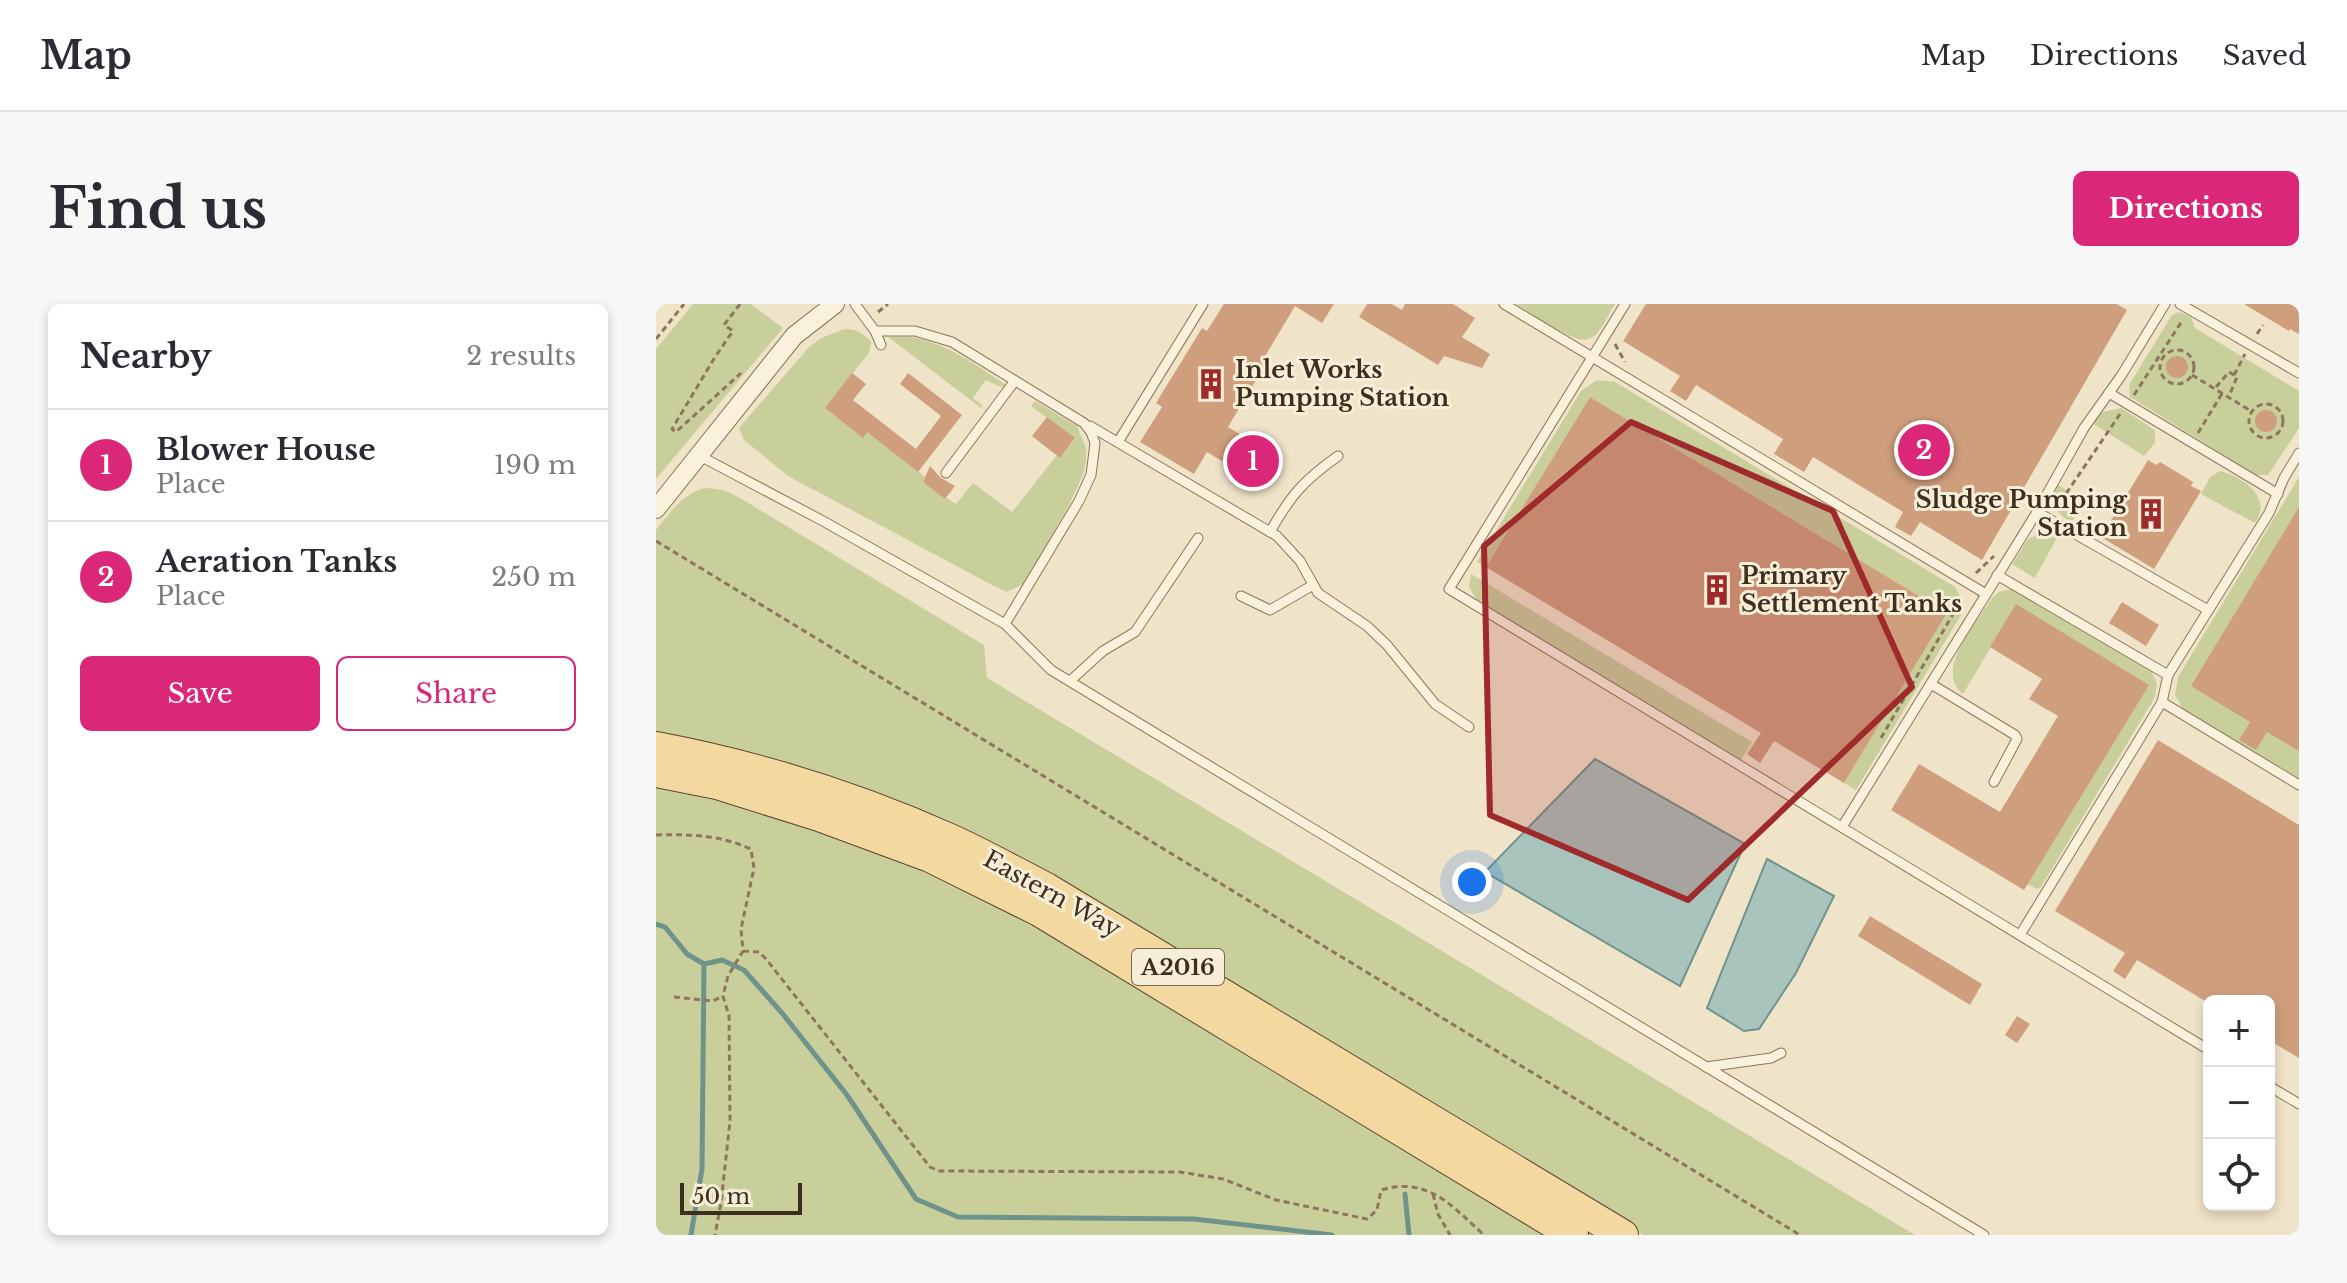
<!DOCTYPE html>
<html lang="en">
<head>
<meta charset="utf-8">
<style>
	:root { --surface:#fff; --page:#f7f7f7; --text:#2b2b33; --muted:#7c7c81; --line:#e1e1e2; --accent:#db2777 }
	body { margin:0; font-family:"Libre Baskerville",serif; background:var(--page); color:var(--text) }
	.controls { position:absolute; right:24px; bottom:24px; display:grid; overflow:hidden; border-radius:12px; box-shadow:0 4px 12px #0003 }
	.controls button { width:72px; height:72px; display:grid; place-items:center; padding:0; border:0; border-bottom:2px solid var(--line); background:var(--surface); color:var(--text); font:40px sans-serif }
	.scale { position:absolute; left:24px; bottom:20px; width:122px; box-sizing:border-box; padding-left:8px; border:4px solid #3d2e20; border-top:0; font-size:22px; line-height:28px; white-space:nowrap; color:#3d2e20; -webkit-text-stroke:6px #f7eed8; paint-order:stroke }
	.you { position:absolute; left:816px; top:578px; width:28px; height:28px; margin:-20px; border:6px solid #fff; border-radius:50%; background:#1a73e8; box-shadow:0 0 0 12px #1a73e833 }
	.badge { display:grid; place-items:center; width:52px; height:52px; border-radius:50%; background:var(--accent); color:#fff; font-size:26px; font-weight:700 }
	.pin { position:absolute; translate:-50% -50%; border:4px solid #fff; box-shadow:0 2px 8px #0006 }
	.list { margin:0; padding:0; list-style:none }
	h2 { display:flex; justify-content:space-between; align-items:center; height:104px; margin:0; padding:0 32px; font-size:34px }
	h2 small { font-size:26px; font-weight:400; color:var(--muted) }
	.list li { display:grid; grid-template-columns:52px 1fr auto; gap:24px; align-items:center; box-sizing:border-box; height:112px; padding:0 32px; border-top:2px solid var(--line) }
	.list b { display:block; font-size:30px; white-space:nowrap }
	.list p { margin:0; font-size:26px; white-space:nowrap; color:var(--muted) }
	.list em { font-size:26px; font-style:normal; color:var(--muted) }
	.actions { display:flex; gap:16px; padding:24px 32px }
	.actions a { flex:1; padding:18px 0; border:2px solid var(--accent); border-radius:12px; text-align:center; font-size:28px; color:var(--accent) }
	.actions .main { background:var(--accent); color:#fff }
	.icon { flex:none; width:44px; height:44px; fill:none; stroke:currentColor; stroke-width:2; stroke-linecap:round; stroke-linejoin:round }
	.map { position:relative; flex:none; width:1643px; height:931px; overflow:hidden; border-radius:12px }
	header { display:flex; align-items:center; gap:48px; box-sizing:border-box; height:112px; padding:0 40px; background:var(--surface); border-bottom:2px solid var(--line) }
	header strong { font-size:38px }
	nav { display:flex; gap:44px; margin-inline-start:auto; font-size:28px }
	.intro { display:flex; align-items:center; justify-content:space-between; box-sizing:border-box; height:192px; padding:0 48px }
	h1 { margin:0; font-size:56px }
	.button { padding:20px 36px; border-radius:12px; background:var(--accent); color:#fff; font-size:28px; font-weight:700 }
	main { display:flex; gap:48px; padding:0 48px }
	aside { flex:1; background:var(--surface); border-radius:12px; box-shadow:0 4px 12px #0003 }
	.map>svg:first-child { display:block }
	.green { fill:#c9cf9b }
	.water { fill:#a9c4bc; stroke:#6f938a; stroke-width:2 }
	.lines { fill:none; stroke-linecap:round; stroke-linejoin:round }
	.stream { stroke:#6f938a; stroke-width:5 }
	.building { fill:#cf9f7d }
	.lane-casing { stroke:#8d765c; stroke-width:11 }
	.street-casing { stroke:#8d765c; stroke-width:20 }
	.primary-casing { stroke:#5b4430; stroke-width:32 }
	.path { stroke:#8d765c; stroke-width:3; stroke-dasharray:6 4; stroke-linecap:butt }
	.lane { stroke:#faf1dc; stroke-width:9 }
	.street { stroke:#faf1dc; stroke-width:18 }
	.primary { stroke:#f3d9a0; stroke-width:30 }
	.marked { fill:#9e2a2b; fill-opacity:0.2; stroke:#9e2a2b; stroke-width:6; stroke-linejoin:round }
	.labels { text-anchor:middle; stroke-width:6; stroke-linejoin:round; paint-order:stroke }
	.shield { fill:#f7eed8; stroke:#756857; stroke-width:2 }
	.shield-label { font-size:22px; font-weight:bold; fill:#3d2e20 }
	.poi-label { font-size:24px; font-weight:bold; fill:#3d2e20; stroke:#f7eed8; text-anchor:start }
	.street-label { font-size:24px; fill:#3d2e20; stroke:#f7eed8 }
</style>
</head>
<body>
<header>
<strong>Map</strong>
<nav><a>Map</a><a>Directions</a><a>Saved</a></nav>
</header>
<div class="intro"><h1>Find us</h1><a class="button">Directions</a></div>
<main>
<aside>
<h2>Nearby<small>2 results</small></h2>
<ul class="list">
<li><span class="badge">1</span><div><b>Blower House</b><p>Place</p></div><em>190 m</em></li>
<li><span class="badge">2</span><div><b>Aeration Tanks</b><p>Place</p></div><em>250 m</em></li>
</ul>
<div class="actions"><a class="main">Save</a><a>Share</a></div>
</aside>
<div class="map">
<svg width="1643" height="931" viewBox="0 0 1643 931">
	<rect width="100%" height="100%" fill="#f0e4c8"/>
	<g class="green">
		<path d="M37,0h58l32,24 -127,151v-130z"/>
		<path d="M860,0h99c-7,10 -14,31 -26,35 -14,6 -59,-27 -73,-35z"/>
		<path d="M1523,8l12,5 4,11 104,63v37l-31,47h-12l-126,-78 -1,-12 43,-70z"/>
		<path d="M189,25c12,0 18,4 26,13l-2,11 -44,55 37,29 5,-5 58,45 -2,5 33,22 17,-21 39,29 45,-57 3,3 15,-19 -44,-33 4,-5 42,25 9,22v13l-3,14 -15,32 -44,77 -17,8 -13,-6 -206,-110 -44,-36 -5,-12 70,-81 12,-9z"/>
		<path d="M249,32c43,6 74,31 110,55l-3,1 -26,-12 -13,18 9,7 -1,3 -93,-71z"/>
		<path d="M941,76l18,2 340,205 8,14 -2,14 -105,175 -12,-7 103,-170 -357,-216 -104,170 -9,-5 104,-171z"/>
		<path d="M1465,104l34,22v13l-11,13 -52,-33 10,-11z"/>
		<path d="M1564,167c23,6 53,26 35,52l-54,-29 9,-17z"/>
		<path d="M1643,173v302l-117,-71 -7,-13 3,-18z"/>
		<path d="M1402,181l26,16 -12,20c-17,-4 -21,-22 -14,-36z"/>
		<path d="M51,184l17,2 16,8 244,147 3,33 928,557h-272l-653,-392 -104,-47 -122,-39 -108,-25v-202c14,-17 28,-39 51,-42z"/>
		<path d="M1384,229l18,3 -23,42 -23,-14 16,-25z"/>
		<path d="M815,270l281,168 -11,18 -265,-161 -7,-12z"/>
		<path d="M1354,285l7,1 134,81 6,12 -2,14 -114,190 -4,2 -10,-5 121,-199 -132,-80 -53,89c-30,-23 14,-72 29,-96l7,-6z"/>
		<path d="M0,480l118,18 159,70 117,60 498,303h-892z"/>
	</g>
	<g class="water">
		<path d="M939,455l150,85 -65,142 -195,-114z"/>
		<path d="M1111,555l67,37 -38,77 -37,56 -15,2 -37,-23z"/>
	</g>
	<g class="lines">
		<g class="stream">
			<path d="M0,620l9,3 22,27 17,10 18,-4 22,10 38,43 65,82 69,104 42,18 236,2 138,16"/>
			<path d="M749,890l4,41"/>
			<path d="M35,931l11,-66 2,-205"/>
		</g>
	</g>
	<g class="building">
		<path d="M568,0h110l-12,19 -27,-17 -34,57 4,2 -37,62 55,33 -17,28 -59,-36 -13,22 -54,-32 22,-35 -6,-4 46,-75 5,3z"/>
		<path d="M711,0h25l10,6 3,-6h48l22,14 -13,19 28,17 -8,14 -38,-12 -6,9 -79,-48z"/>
		<path d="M990,0h471l10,6 -145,250 -62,-38 -9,14 -16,-9 8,-15 -90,-55 -9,15 -30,-18 9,-15 -87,-54 -10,16 -16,-10 10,-15 -57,-35z"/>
		<path d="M1588,0h55v30l-9,-5 -1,2z"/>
		<circle cx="1521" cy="63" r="11"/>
		<path d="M196,69l14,11 -13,16 63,49 25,-33 -41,-32 8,-11 54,42 -44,57 -51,-40 -4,6 -38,-30z"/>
		<path d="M934,93l357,216 -103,170 -70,-42 -14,22 -13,-9 14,-21 -275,-166z"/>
		<circle cx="1610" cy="117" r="11"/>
		<path d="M391,113l28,21 -15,20 -28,-22z"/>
		<path d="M1492,156l9,5 3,-3 33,20 -2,4 10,5 -47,78 -53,-32z"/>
		<path d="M274,162l11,12 14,8 -10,13 -22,-17z"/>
		<path d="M1643,203v244l-32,-19 -11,18 -17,-10 11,-18 -59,-36z"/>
		<path d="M1466,298l37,23 -13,21 -37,-23z"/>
		<path d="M1360,300l133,81 -125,205 -133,-80 28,-46 81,48 58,-96 -29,-17 13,-20 -52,-32z"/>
		<path d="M1502,436l141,85v233l-30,-18v-39h-64l-68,-41 -12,19 -12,-8 12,-18 -70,-42z"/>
		<path d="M1214,612l112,68 -12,21 -112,-69z"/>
		<path d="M1361,712l13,8 -13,19 -12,-8z"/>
	</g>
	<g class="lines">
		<defs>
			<g id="lane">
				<path d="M199,0l20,27 6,14"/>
				<path d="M848,0l482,290"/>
				<path d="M969,0l-176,285 760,461"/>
				<path d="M1524,0l119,69"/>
				<path d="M219,27h40l37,11 132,81 7,9 4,11 -4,32 -12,26 -74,123 46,46 933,565"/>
				<path d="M1453,89l169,101"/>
				<path d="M434,122l187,110 23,25 18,32 49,33 20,19 48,59 34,23"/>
				<path d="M462,138l85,-138"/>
				<path d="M44,152l123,65 182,103"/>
				<path d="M290,169l68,-91"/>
				<path d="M1381,208l171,98"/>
				<path d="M614,228c21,-37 33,-51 68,-76"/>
				<path d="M1341,271l171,100"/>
				<path d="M585,292l29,14 43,-25"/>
				<path d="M414,377l33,-30 32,-19 63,-94"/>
				<path d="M1275,380l84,51 2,4 -23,43"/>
				<path d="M1506,398l137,83"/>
				<path d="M1186,523l195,-315 47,-84 37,-52 44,-72"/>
				<path d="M1364,631l142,-233 6,-27 101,-162 15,-35 15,-25"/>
				<path d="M1050,763l65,-9 10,-5"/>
				<path d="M1613,782l30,18"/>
			</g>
			<path id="street" d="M0,205l138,-173 41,-32"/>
			<g id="primary">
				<path d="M0,443c101,19 200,50 294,92 33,15 66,33 98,50l575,346"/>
				<path d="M0,468l61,12 102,32 111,41 109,54 534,324"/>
			</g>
		</defs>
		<use href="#lane" class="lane-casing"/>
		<use href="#street" class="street-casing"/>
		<use href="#primary" class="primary-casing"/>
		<g class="path">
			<path d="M84,0l-16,21 9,6 -18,26 -43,72 4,3 65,-59"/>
			<path d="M222,8l10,-8"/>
			<path d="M1601,30l6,-9"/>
			<path d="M0,35l28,-35"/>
			<path d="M959,40l10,18"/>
			<circle cx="1521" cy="63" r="17"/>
			<path d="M1536,71l59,36"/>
			<path d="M1578,71l11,-21"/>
			<path d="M1560,83l13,-15 8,5 -7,17"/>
			<path d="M1478,91l48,-74"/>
			<circle cx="1610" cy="117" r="17"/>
			<path d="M1542,129l25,-41"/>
			<path d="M1399,206l65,-96"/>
			<path d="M0,237l1144,694"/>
			<path d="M1320,269l18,-17"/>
			<path d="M1225,434l72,-124 10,-9"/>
			<path d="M0,531c34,-1 64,0 95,14l3,19 -13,61 2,22 -15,25 -5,20 6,20 1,105 -9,82 -6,32"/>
			<path d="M87,647l16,1 7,7 164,208 9,4 241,1 43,7 53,21 91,19 10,-9 4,-20c47,-14 71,16 103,45"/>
			<path d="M18,693l39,4 8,-4"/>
			<path d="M777,890l5,20 12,21"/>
		</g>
		<use href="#lane" class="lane"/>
		<use href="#street" class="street"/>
		<use href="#primary" class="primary"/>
	</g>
	<path class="marked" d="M975,118l202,89 79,176 -224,213 -198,-85 -6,-269z"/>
	<defs>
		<symbol id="building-bare" viewBox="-9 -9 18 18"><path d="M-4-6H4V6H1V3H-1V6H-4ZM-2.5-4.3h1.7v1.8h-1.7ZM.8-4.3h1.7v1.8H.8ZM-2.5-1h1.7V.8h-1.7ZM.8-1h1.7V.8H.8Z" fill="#9e2a2b" stroke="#f7eed8" stroke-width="2.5" paint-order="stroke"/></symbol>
	</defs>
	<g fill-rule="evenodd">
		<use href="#building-bare" x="533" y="58" width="44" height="44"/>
		<use href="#building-bare" x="1473" y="188" width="44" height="44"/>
		<use href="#building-bare" x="1039" y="264" width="44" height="44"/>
	</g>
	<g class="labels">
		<rect class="shield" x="476" y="645" width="92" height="36" rx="6"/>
		<g class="shield-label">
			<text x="522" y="671">A2016</text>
		</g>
		<g class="poi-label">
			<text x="579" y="74">Inlet Works<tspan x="579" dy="28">Pumping Station</tspan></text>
			<text x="1471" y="204" text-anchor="end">Sludge Pumping<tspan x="1471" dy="28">Station</tspan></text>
			<text x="1085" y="280">Primary<tspan x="1085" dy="28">Settlement Tanks</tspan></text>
		</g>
		<g class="street-label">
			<text transform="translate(396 590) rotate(29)" y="8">Eastern Way</text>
		</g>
	</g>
</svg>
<div class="controls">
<button>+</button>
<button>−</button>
<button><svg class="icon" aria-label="locate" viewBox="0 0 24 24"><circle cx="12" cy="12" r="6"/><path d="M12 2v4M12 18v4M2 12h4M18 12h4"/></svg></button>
</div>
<div class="scale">50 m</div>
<div class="you"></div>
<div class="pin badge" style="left:597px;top:157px">1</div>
<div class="pin badge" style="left:1268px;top:146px">2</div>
</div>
</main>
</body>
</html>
